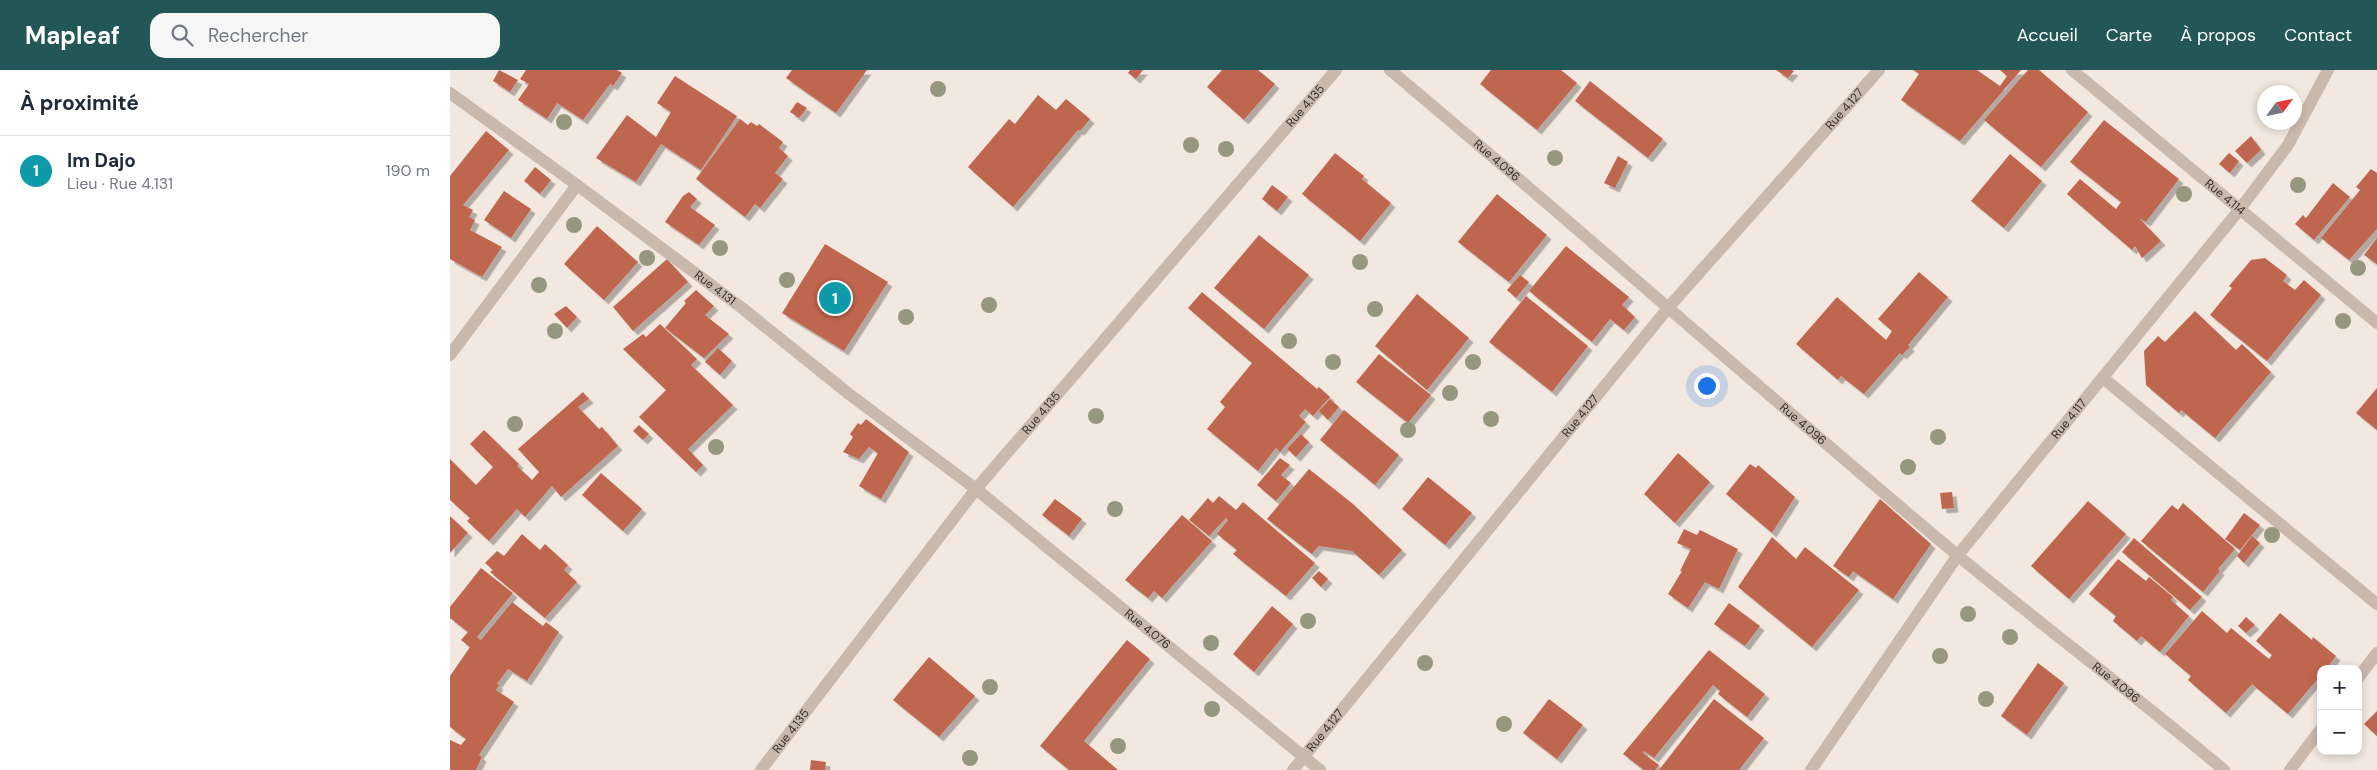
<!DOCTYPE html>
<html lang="fr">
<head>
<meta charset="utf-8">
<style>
	:root { --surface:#fff; --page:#f6f6f7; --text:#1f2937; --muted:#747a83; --line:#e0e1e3; --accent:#225657 }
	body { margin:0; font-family:"DM Sans",sans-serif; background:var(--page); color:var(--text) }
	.controls { position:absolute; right:15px; bottom:15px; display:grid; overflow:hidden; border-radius:10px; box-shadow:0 2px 8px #0003 }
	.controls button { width:45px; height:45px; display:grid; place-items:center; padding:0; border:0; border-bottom:1px solid var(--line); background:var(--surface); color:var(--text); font:25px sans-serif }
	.compass { position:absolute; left:1807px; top:15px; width:45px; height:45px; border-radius:50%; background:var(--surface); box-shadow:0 2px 8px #0003; rotate:57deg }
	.you { position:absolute; left:1256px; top:315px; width:18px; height:18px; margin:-12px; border:4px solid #fff; border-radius:50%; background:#1a73e8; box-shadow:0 0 0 8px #1a73e833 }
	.badge { display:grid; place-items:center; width:32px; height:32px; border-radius:50%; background:var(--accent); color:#fff; font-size:16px; font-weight:700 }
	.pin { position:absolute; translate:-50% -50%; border:2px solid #fff; box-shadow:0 1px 5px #0006 }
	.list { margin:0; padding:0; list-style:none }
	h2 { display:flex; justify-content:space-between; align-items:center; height:65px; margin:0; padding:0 20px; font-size:21px }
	h2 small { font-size:16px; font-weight:400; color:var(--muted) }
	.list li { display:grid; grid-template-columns:32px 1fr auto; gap:15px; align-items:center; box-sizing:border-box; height:70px; padding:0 20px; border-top:1px solid var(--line) }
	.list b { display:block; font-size:19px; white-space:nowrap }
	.list p { margin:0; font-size:16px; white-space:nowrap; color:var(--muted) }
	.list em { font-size:16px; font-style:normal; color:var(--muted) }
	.icon { flex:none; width:28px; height:28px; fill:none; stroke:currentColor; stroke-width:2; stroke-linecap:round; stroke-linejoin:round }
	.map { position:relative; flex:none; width:1927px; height:700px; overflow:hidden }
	header { display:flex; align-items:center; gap:30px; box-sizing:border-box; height:70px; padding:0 25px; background:var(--accent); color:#fff }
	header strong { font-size:24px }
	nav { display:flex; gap:28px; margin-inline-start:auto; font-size:18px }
	.search { width:350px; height:45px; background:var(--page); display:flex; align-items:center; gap:12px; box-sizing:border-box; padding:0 18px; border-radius:15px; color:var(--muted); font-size:19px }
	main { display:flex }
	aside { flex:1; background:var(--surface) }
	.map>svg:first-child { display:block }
	.building { fill:#bf6650; filter:url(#shadow) }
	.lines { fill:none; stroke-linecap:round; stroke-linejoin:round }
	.minor { stroke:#c9b8ac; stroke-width:12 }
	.tree { fill:#95977e }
	.labels { text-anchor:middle; stroke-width:4.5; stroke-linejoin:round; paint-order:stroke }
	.street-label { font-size:12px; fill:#382e2a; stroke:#f9f3ec }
</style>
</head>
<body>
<header>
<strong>Mapleaf</strong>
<div class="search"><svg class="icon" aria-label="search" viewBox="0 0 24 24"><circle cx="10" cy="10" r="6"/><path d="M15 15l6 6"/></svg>Rechercher</div>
<nav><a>Accueil</a><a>Carte</a><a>À propos</a><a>Contact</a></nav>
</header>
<main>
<aside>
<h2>À proximité<small></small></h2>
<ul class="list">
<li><span class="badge" style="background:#0f9aa8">1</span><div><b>Im Dajo</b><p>Lieu · Rue 4.131</p></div><em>190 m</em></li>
</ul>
</aside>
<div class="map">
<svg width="1927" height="700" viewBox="0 0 1927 700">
	<defs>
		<filter id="shadow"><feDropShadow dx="4.5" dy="4.5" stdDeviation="0" flood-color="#0004"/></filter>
	</defs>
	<rect width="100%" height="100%" fill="#f2e8df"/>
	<g class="building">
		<path d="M49,0l19,10 -8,12 -17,-11z"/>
		<path d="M76,0h91l5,3 -9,13 -3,-2 -27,36 -26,-17 -10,16 -29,-19 11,-16 -9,-5z"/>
		<path d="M342,0h75l-31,43 -50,-35z"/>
		<path d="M680,0h13l-7,9 -8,-6z"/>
		<path d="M772,0h36l17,14 -31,36 -37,-33z"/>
		<path d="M1041,0h70l16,13 -40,47 -57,-46z"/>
		<path d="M1326,0h16l2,1 -6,7z"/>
		<path d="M1463,0h64l23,16 7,-10 -7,-6h21l-61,71 -59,-41 18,-26z"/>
		<path d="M1578,0h11l49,42 -47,55 -57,-47z"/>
		<path d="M225,6l62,40 -36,54 -40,-26 -25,38 -40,-24 31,-43 29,22 15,-25 -14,-9z"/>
		<path d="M1140,11l73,58 -15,19 -73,-57z"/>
		<path d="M588,25l18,15 10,-11 24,20 -10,12 -2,-1 -65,77 -45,-40 41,-48 6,5z"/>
		<path d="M347,32l10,6 -8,10 -9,-6z"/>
		<path d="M290,49l8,6 3,-3 6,4 2,-2 24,18 -4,6 9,8 -13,17 8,6 -23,29 -5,-4 -10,13 -49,-38z"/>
		<path d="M1654,50l75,59 -33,43 -7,-4 22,23 -19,17 -7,-12 -3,4 -65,-56 13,-15 36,30 5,-7 -51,-40z"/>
		<path d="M36,61l23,19 -46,55 10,5 -4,7 6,3 -5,10 32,17 -20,30 -32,-18v-83z"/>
		<path d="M1801,66l10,14 -14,13 -12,-12z"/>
		<path d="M885,83l29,23 -2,3 29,24 -31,38 -58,-47z"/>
		<path d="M1779,83l10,8 -9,12 -11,-9z"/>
		<path d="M1560,84l32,27 -38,47 -33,-27z"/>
		<path d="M1168,86l10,6 -13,26 -11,-5z"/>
		<path d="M85,97l16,13 -11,14 -16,-13z"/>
		<path d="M1921,99l6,4v56l-28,31 -28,-22 39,-48 -4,-3z"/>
		<path d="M1883,113l17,14 -36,43 -19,-16 8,-9 3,3z"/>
		<path d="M822,115l16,12 -11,14 -15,-12z"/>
		<path d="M54,121l27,18 -20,29 -27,-18z"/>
		<path d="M239,122l8,7 -7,8 25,18 -16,20 -34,-23 18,-26z"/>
		<path d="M1047,124l50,41 -38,47 -51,-40z"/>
		<path d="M147,156l41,36 -34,38 -40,-36z"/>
		<path d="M809,165l50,40 -45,54 -50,-41z"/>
		<path d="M1927,168v26l-13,-9z"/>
		<path d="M375,174l63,38 -44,69 -62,-38z"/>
		<path d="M1116,176l63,51 -7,8 13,12 -11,13 -14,-11 -18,23 -63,-51z"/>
		<path d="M1815,188l22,17 -4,6 12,9 9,-10 17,15 -54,66 -57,-46 22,-27 -3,-2 22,-26z"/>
		<path d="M217,189l21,23 -55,49 -20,-24z"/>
		<path d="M1469,202l29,25 -40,48 2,2 -8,8 -2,-2 -36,41 -23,-18 -3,4 -42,-36 41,-47 49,43 6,-9 -14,-12z"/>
		<path d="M1070,205l9,7 -13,16 -9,-8z"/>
		<path d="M246,220l18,16 -9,9 24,19 -25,24 -39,-30 21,-25 -2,-2z"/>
		<path d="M752,222l115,97 2,-2 11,10 -17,19 -8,-7 -6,7 7,6 -26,30 -4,-4 -18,23 -51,-42 18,-22 -5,-5 32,-39 -64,-55z"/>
		<path d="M967,224l52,44 -42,52 -52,-44z"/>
		<path d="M1076,226l62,50 -36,46 -63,-50z"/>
		<path d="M116,236l11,11 -10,11 -13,-14z"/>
		<path d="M1745,241l41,39 6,-6 29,28 -56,66 -34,-28 -2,3 -33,-28 -2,-34 14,-15 7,6z"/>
		<path d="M210,254l37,35 -6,6 42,40 -45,44 15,16 -7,7 -57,-55 27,-27 -43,-41 20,-15 3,3z"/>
		<path d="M268,278l14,13 -12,14 -15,-13z"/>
		<path d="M929,284l52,41 -23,28 -52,-41z"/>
		<path d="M1927,318v42l-21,-17z"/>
		<path d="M133,322l6,7 -11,8 21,22 3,-2 16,19 -57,51 -9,-11 -27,31 -8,-8 -28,32 -22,-20 3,-3 -20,-18v-41l26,26 17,-18 -23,-23 14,-14 35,34 -2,2 15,14 7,-8 -21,-23z"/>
		<path d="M880,329l9,8 -11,13 -9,-9z"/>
		<path d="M894,340l55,45 -24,30 -55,-45z"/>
		<path d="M416,349l43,33 -28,47 -22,-13 19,-33 -9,-6 -10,12 -16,-7 10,-15 -3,-3 8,-11 3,2z"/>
		<path d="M189,355l10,9 -6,6 -10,-9z"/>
		<path d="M851,364l8,8 -13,15 -9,-8z"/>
		<path d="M1228,383l32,29 -35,41 -31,-29z"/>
		<path d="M830,388l10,7 -9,10 10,8 -15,18 -19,-16z"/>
		<path d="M1300,394l6,4 2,-3 37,32 -23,36 -46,-39z"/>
		<path d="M859,399l44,35 49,46 -23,25 -27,-24 -33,-5 -7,8 -45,-35z"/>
		<path d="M151,403l41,36 -19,22 -41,-36z"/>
		<path d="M978,407l44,36 -27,32 -43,-36z"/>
		<path d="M1502,422l2,16 -12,1 -2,-16z"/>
		<path d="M769,426l17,14 7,-8 72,61 -29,33 -53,-42 4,-4 -20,-16 11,-14 -2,-2 -17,18 -20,-16 19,-22 5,5z"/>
		<path d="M605,429l27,20 -13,17 -27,-21z"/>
		<path d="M1430,429l51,45 -38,55 -40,-28 -4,6 -16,-11z"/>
		<path d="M1638,431l38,33 -57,65 -38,-33z"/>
		<path d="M1733,433l52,46 -17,20 2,2 -17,21 -62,-51 31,-36 6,5z"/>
		<path d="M1794,443l16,12 -20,25 -15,-11z"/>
		<path d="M732,445l30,26 -50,57 -8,-7 -6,7 -23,-18z"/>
		<path d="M0,446l18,17 -18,20z"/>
		<path d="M1234,459l13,6 3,-5 38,19 -19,40 -14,-7 -17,26 -20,-14 14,-23h-2l11,-22 -14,-6z"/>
		<path d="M72,464l18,16 5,-6 23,21 -4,5 13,12 -32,36 -55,-46 3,-2 -8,-7 12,-12 7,5z"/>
		<path d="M1802,466l8,7 -16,20 -7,-7z"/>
		<path d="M1322,467l24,22 9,-12 54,43 -47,57 -74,-60z"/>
		<path d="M1684,468l68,59 -12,13 -68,-58z"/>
		<path d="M1668,489l28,22 3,-4 24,20 -2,3 18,16 -29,36 -19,-16 -4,5 -24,-20 3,-5 -27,-22z"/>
		<path d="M31,498l32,25 -36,44 4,3 31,-38 31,24 3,-4 13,10 -32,49 -19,-12 -11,15 2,1 -3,5 18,12 -35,53 3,2 -6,13h-26v-30l11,5 5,-6 -16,-12v-51l20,-29 -9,-7 7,-8 -18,-14v-11z"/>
		<path d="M869,501l9,8 -7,8 -9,-9z"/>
		<path d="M1279,533l31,23 -15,20 -31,-22z"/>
		<path d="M822,536l21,18 -39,48 -21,-18z"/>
		<path d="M1752,541l25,22 4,-5 38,31 3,-4 -16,-14 24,-28 32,27 1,-3 23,19 -10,13h-5v6l-33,39 -36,-30 -26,29 -38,-33 3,-4 -26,-22z"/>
		<path d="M1796,547l9,8 -9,8 -8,-7z"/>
		<path d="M677,570l23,19 -66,82 34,29h-49l-29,-24z"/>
		<path d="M1259,580l56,44 -18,23 -29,-23 2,-3 -7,-6 -59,73 -10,-7 -1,2 16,12 -4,5h-11l-21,-16z"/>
		<path d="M479,587l46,39 -36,41 -46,-37z"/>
		<path d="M1588,593l26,20 -37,52 -26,-19z"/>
		<path d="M1099,629l34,26 -26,34 -34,-26z"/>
		<path d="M1264,629l50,39 -25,32h-80z"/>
		<path d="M1927,641v25l-13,-12z"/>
		<path d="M361,690l15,2 -1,8h-15z"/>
	</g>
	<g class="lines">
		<g class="minor">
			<path id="s1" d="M940,0c190,159 375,324 566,484 88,73 180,142 268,216"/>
			<path id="s2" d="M1622,0l305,253"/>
			<path id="s3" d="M0,23l127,92 165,123 107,86 127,95 344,281"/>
			<path d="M0,285l127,-170"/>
			<path d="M1653,308l274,226"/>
			<path d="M1908,608l19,-25"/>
			<path id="s4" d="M311,700l215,-281 360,-419"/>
			<path id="s5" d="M843,700l375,-462 211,-238"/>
			<path id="s6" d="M1361,700l147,-215 282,-346 48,-64 40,-75"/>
			<path d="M1840,700l31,-41"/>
		</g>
	</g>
	<g class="tree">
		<circle cx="488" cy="19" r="8"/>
		<circle cx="114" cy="52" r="8"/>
		<circle cx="741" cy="75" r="8"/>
		<circle cx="776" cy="79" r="8"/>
		<circle cx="1105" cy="88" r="8"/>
		<circle cx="1848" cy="115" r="8"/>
		<circle cx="1734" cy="124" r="8"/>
		<circle cx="124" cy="155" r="8"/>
		<circle cx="270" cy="178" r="8"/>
		<circle cx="197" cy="188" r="8"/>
		<circle cx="910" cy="192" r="8"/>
		<circle cx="1908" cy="198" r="8"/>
		<circle cx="337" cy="210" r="8"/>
		<circle cx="89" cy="215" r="8"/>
		<circle cx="539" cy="235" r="8"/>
		<circle cx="925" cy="239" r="8"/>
		<circle cx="456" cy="247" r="8"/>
		<circle cx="1893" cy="251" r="8"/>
		<circle cx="105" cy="261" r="8"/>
		<circle cx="839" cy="271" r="8"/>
		<circle cx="883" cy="292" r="8"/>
		<circle cx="1023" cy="292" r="8"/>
		<circle cx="1000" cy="323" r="8"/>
		<circle cx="646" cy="346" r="8"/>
		<circle cx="1041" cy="349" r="8"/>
		<circle cx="65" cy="354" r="8"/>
		<circle cx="958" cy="360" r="8"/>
		<circle cx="1488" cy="367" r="8"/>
		<circle cx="266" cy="377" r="8"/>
		<circle cx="1458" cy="397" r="8"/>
		<circle cx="665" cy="439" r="8"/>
		<circle cx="1822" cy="465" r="8"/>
		<circle cx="1518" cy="544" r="8"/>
		<circle cx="858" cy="551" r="8"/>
		<circle cx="1560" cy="567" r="8"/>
		<circle cx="761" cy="573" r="8"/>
		<circle cx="1490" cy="586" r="8"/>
		<circle cx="975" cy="593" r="8"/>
		<circle cx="540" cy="617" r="8"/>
		<circle cx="1536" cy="629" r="8"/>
		<circle cx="762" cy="639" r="8"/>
		<circle cx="1054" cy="654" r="8"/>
		<circle cx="668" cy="676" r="8"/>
		<circle cx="520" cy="688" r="8"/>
	</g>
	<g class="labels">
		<g class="street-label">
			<text dy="4" stroke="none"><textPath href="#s4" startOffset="859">Rue 4.135</textPath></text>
			<text dy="4" stroke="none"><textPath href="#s5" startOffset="861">Rue 4.127</textPath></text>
			<text dy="4" stroke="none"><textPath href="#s1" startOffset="140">Rue 4.096</textPath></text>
			<text dy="4" stroke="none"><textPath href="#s2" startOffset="199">Rue 4.114</textPath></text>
			<text dy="4" stroke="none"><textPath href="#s3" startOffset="329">Rue 4.131</textPath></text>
			<text dy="4" stroke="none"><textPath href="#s4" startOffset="454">Rue 4.135</textPath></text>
			<text dy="4" stroke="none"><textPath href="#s5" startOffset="456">Rue 4.127</textPath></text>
			<text dy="4" stroke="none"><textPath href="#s6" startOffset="436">Rue 4.117</textPath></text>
			<text dy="4" stroke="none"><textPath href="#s1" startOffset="544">Rue 4.096</textPath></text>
			<text dy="4" stroke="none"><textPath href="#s3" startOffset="880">Rue 4.076</textPath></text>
			<text dy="4" stroke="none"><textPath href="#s1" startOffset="950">Rue 4.096</textPath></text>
			<text dy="4" stroke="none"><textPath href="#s5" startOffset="51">Rue 4.127</textPath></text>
			<text dy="4" stroke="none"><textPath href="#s4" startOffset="49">Rue 4.135</textPath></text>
		</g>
	</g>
</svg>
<div class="controls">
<button>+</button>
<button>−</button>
</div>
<svg class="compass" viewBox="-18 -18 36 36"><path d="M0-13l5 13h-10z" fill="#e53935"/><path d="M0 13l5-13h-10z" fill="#747a83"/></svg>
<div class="you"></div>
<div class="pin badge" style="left:385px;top:228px;background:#0f9aa8">1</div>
</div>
</main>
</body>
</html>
